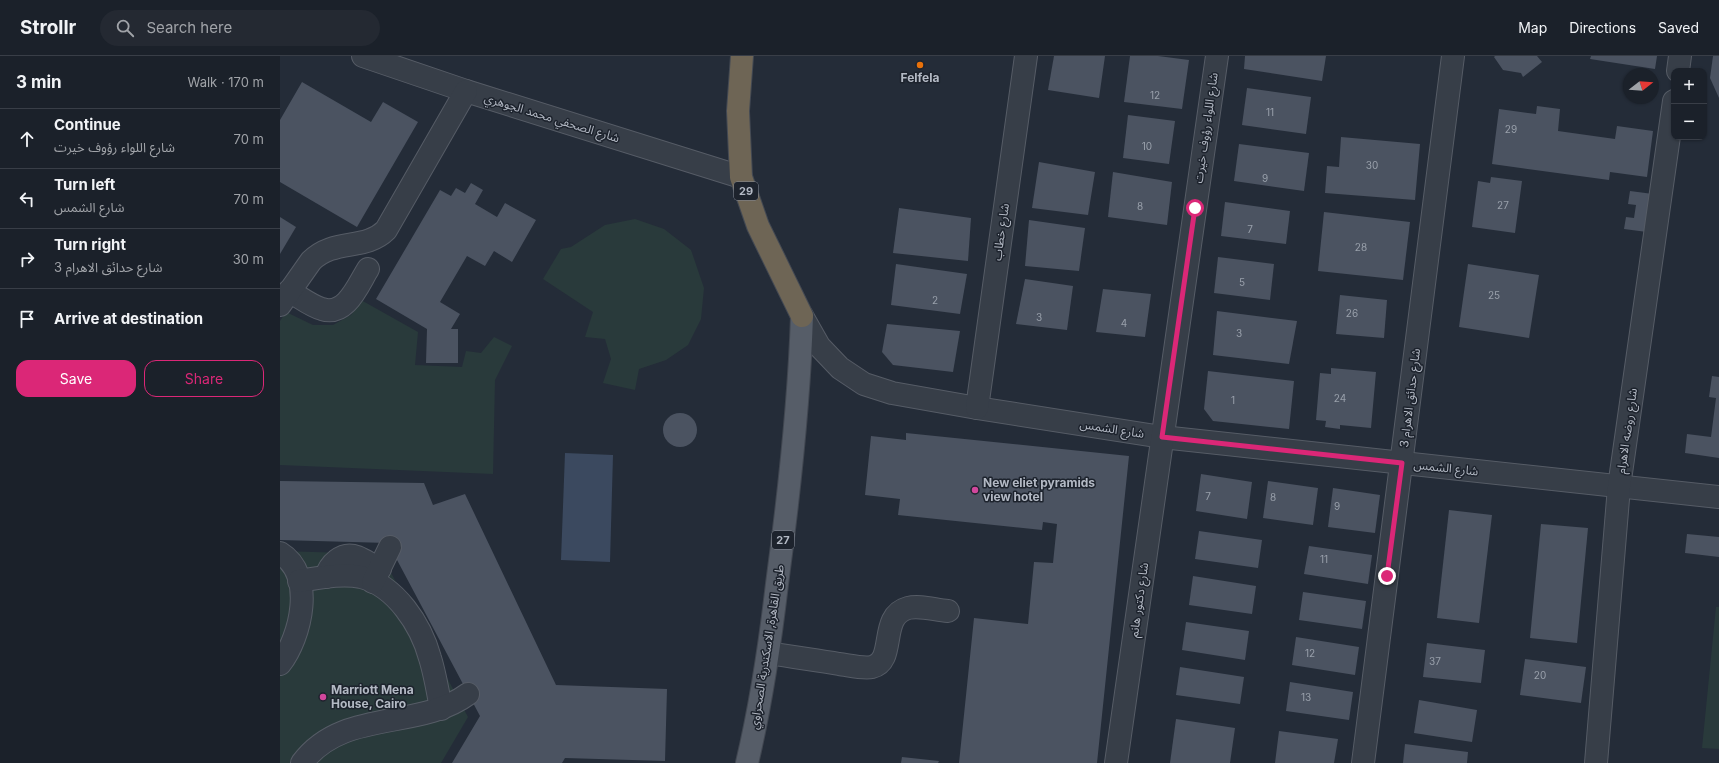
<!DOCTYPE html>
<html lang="en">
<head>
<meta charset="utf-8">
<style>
	:root { --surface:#1b212a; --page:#242932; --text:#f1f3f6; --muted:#a0a3a8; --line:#393e47; --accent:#db2777 }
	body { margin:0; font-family:Inter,"Noto Sans Arabic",sans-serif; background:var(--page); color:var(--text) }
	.controls { position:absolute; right:12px; top:12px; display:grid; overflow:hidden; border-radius:8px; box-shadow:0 1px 3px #0004 }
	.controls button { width:36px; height:36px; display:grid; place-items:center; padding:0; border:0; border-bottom:1px solid var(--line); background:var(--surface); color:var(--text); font:20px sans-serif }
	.compass { position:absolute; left:1343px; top:12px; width:36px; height:36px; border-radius:50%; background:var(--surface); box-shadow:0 1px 3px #0004; rotate:73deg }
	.stop { position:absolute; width:12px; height:12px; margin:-9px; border:3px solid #db2777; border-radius:50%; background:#fff }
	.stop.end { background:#db2777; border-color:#fff; box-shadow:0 1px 4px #0008 }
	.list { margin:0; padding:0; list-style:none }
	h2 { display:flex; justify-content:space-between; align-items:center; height:52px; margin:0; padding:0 16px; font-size:17px }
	h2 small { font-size:13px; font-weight:400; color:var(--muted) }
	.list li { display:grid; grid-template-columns:26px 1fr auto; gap:12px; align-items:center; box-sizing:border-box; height:60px; padding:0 16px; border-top:1px solid var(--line) }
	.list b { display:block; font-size:15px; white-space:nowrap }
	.list p { margin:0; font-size:13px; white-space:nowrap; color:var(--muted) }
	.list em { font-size:13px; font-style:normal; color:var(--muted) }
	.actions { display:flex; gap:8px; padding:12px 16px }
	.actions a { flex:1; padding:9px 0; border:1px solid var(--accent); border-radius:12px; text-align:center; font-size:14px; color:var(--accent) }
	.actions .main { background:var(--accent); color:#fff }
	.icon { flex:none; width:22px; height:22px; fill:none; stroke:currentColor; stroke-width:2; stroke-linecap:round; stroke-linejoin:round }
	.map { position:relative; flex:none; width:1439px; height:707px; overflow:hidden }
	header { display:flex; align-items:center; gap:24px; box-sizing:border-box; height:56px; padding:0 20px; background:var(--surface); border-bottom:1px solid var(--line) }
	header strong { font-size:19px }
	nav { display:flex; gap:22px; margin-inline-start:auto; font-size:14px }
	.search { width:280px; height:36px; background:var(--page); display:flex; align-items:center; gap:10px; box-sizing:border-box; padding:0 14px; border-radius:22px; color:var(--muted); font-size:15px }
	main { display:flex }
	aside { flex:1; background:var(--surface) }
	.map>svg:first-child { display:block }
	.green { fill:#293a3b }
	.water { fill:#3b495f }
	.building { fill:#4b5361 }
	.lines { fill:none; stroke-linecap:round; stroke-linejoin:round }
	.minor-casing { stroke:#565c66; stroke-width:24 }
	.major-casing { stroke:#414751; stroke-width:24 }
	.highway-casing { stroke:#434953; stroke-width:24 }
	.minor { stroke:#373e48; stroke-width:22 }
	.major { stroke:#565d68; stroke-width:22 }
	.highway { stroke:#6e6555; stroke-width:22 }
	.route { stroke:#db2777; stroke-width:5 }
	.food-dot { fill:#e8710a; stroke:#1d232d; stroke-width:1.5 }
	.hotel-dot { fill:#d1479c; stroke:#1d232d; stroke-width:1.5 }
	.labels { text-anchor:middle; stroke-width:3; stroke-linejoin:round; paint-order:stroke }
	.number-label { font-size:10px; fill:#99a0ab }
	.shield { fill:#1d232d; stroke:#868c97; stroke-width:1 }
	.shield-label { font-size:11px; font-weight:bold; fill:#b3b9c4 }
	.poi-label { font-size:12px; font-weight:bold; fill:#b3b9c4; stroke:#1d232d; text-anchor:start }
	.street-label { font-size:12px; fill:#b3b9c4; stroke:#1d232d }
</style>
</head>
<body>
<header>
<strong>Strollr</strong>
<div class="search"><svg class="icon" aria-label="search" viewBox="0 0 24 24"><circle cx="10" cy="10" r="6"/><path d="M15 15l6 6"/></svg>Search here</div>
<nav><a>Map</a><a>Directions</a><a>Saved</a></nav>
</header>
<main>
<aside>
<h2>3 min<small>Walk · 170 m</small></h2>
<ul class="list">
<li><svg class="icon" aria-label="ahead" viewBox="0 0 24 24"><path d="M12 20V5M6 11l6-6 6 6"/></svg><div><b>Continue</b><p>شارع اللواء رؤوف خيرت</p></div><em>70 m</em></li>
<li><svg class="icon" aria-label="left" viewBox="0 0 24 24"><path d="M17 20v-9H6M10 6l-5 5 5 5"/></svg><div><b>Turn left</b><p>شارع الشمس</p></div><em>70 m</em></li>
<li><svg class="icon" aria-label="right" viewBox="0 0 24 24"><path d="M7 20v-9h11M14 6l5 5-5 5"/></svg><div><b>Turn right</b><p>شارع حدائق الاهرام 3</p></div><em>30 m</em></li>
<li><svg class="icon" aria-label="arrive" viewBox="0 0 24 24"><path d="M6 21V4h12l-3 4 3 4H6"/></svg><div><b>Arrive at destination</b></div></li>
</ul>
<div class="actions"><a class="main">Save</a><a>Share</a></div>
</aside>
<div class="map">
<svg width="1439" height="707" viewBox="0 0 1439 707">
	<rect width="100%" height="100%" fill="#242c38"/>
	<g class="green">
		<path d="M355,163l29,10 27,21 13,38 -3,31 -13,26 -22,15 -27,9 -4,21 -32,-7 8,-24 -6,-20 -20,-2 8,-25 -50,-33 18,-30 10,-2 34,-22z"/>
		<path d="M81,244l57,32 -3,33 47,2 4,-16 15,2 13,-16 18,9 -17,34 -2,94 -213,-9v-144l6,-9 27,13h20l18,-10z"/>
		<path d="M0,495l101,3 87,163 -27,46h-161z"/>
		<path d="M1436,551h3v142l-17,-1z"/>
	</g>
	<path class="water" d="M285,397l48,2 -3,107 -49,-2z"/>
	<g class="building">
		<path d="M774,0h51l-6,42 -51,-8z"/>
		<path d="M850,0h28l31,4 -7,49 -58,-7z"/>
		<path d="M965,0h81l-4,25 -78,-12z"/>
		<path d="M1215,0h42l5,6 -19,15 -2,-4 -18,-3 -9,-13z"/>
		<path d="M1311,0h66l-2,13 -65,-10z"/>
		<path d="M1433,0h6v42l-9,-20z"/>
		<path d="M22,26l69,40 12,-20 35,20 -61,105 -77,-45v-62z"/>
		<path d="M967,32l64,9 -5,37 -64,-9z"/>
		<path d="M1257,50l23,3 -2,22 57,8 2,-13 36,5 -6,46 -37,-5 -1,8 -117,-16 7,-55 37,5z"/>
		<path d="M848,59l47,6 -6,43 -46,-6z"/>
		<path d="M1061,81l79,7 -5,56 -90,-7 2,-27 12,1z"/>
		<path d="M959,88l70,9 -5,38 -70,-10z"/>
		<path d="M759,106l56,10 -7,43 -56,-7z"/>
		<path d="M833,116l59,10 -5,43 -59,-8z"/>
		<path d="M1211,121l31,4 -7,52 -43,-6 6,-46 12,2z"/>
		<path d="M191,127l12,7 -8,14 22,13 8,-14 31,17 -24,42 -18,-11 -9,15 -18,-10 -27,46 20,12 -9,15h7v34h-32l1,-34 -51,-30 64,-109 11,6 5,-8 9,5z"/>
		<path d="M1350,135l23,3 -6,38 -23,-3 2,-12 8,1 2,-13 -8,-1z"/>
		<path d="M945,146l65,9 -4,33 -65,-8z"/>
		<path d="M619,152l72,10 -3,43 -75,-8z"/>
		<path d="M1044,156l86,10 -7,58 -85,-9z"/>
		<path d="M0,161l16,10 -16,27z"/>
		<path d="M749,164l56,8 -6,43 -54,-5z"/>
		<path d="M938,201l56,7 -4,36 -56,-7z"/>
		<path d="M616,208l71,10 -7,40 -69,-9z"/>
		<path d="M1188,208l71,11 -10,63 -70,-11z"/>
		<path d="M745,223l48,7 -6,44 -51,-6z"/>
		<path d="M823,233l48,5 -6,43 -49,-5z"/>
		<path d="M1060,239l47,5 -3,38 -48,-4z"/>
		<path d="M937,255l80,10 -8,43 -76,-9z"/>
		<path d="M607,268l73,7 -7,41 -60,-7 -11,-13z"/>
		<path d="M1051,312l45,4 -5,56 -31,-3v4l-15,-2 1,-6 -10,-1 4,-47 11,1z"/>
		<path d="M928,315l86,10 -5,48 -76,-8 -9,-12z"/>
		<path d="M1432,320l7,1v81l-34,-5 2,-19 24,3 5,-39 -7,-1z"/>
		<circle cx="400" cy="374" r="17"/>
		<path d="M626,377l223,23 -32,307h-138l15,-145 54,6 6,-62 19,1 4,-39 -14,-2 -1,8 -144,-15 2,-16 -35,-4 6,-59 35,4z"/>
		<path d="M921,418l51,8 -5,37 -51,-8z"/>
		<path d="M0,425l144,2 9,22 32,-11 91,191 111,4 -2,72 -100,-3 -3,5h-110l28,-47 -92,-173 -108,-3z"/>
		<path d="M988,425l50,7 -5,37 -50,-7z"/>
		<path d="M1053,432l47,7 -5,38 -47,-6z"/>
		<path d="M1169,454l43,5 -13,108 -42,-5z"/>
		<path d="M1261,468l47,4 -11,115 -47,-5z"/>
		<path d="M919,475l63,9 -4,28 -63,-9z"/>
		<path d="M1407,478l32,3v20l-34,-4z"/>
		<path d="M1029,490l63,9 -4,29 -64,-10z"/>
		<path d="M913,520l63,10 -4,28 -63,-9z"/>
		<path d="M1023,536l63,9 -4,28 -63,-9z"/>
		<path d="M906,566l63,9 -4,29 -63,-10z"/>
		<path d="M1016,581l63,10 -4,28 -63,-10z"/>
		<path d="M1147,587l58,7 -4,33 -58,-6z"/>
		<path d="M1245,603l61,8 -5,36 -61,-8z"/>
		<path d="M900,611l64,10 -4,27 -64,-9z"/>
		<path d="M1010,626l63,10 -4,28 -63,-9z"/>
		<path d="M1139,644l58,10 -5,32 -58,-9z"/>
		<path d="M896,663l59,9 -5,35h-60z"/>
		<path d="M999,675l59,8 -4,24h-59z"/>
		<path d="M1125,688l63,8 -1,11h-64z"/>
		<path d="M622,701l37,4 -1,2h-37z"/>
	</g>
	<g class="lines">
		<defs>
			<g id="minor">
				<path d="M83,0l103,35 275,86"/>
				<path d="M1398,15l2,-15"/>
				<path d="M9,235c11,6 22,15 33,18 24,8 36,-24 46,-40"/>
				<path d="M0,249l31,-44c23,-23 54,-10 75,-31l80,-139"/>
				<path d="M522,260l17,30 21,22 24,16 28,9 85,15 185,29 557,60"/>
				<path d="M697,352l49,-352"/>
				<path d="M0,497c36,22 21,84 0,111"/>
				<path d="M46,521c3,-12 16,-26 31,-20 8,3 14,8 23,12"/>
				<path d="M19,525c20,-3 42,-8 62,-4 35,9 60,48 69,81 5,16 8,34 11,51"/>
				<path d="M93,526l17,-35"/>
				<path d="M489,597c23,4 46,7 70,11 9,1 24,5 33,3 25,-6 6,-51 36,-59 12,-3 27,2 40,3"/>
				<path d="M22,707c41,-55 116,-32 166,-69"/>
				<path d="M836,707l101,-707"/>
				<path d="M1083,707l90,-707"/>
				<path d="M1316,707l23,-276 55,-386"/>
			</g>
			<path id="major" d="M467,707c14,-59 23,-119 30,-179 12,-89 22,-178 25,-268"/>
			<path id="highway" d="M462,0l-4,55 3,66 17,49 44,90"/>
		</defs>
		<use href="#minor" class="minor-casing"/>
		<use href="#major" class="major-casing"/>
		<use href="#highway" class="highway-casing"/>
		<use href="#minor" class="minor"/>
		<use href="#major" class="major"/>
		<use href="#highway" class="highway"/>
	</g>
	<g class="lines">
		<path class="route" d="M915,152l-33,229 240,26 -15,113"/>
	</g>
	<circle class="food-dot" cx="640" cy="9" r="4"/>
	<g class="hotel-dot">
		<circle cx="695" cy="434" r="4"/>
		<circle cx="43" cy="641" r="4"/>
	</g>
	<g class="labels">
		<g class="number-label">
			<text x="875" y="43">12</text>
			<text x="990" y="60">11</text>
			<text x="1231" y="77">29</text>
			<text x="867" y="94">10</text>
			<text x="1092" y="113">30</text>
			<text x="985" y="126">9</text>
			<text x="1223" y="153">27</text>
			<text x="860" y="154">8</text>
			<text x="970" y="177">7</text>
			<text x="1081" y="195">28</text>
			<text x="962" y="230">5</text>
			<text x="1214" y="243">25</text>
			<text x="655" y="248">2</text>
			<text x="1072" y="261">26</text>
			<text x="759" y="265">3</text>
			<text x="844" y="271">4</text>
			<text x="959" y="281">3</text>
			<text x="1060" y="346">24</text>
			<text x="953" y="348">1</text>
			<text x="928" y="444">7</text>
			<text x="993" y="445">8</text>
			<text x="1057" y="454">9</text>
			<text x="1044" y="507">11</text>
			<text x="1030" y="601">12</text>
			<text x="1155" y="609">37</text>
			<text x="1260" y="623">20</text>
			<text x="1026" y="645">13</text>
		</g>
		<g class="shield">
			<rect x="454" y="126" width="24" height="18" rx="3"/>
			<rect x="492" y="475" width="22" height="18" rx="3"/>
		</g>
		<g class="shield-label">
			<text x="466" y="139">29</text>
			<text x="503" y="488">27</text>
		</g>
		<g class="poi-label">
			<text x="640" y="26" text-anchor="middle">Felfela</text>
			<text x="703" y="431">New eliet pyramids<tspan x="703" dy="14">view hotel</tspan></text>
			<text x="51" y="638">Marriott Mena<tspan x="51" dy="14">House, Cairo</tspan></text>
		</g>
		<g class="street-label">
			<text transform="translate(272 62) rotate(17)" y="4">شارع الصحفي محمد الجوهري</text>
			<text transform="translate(926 72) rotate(-82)" y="4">شارع اللواء رؤوف خيرت</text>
			<text transform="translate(721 176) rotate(-82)" y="4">شارع خطاب</text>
			<text transform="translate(1130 342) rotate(-83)" y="4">شارع حدائق الاهرام 3</text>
			<text transform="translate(832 373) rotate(9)" y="4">شارع الشمس</text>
			<text transform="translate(1347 375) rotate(-82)" y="4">شارع روضه الاهرام</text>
			<text transform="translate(1166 412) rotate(6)" y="4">شارع الشمس</text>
			<text transform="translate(859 544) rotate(-82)" y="4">شارع دكتور هانم</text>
			<text transform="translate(487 591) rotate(-81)" y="4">طريق القاهرة, الاسكندرية الصحراوي</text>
		</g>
	</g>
</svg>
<div class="controls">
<button>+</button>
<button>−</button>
</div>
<svg class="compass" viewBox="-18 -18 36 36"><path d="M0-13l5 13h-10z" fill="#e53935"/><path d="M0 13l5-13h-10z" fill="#a0a3a8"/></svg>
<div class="stop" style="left:915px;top:152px"></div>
<div class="stop end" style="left:1107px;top:520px"></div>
</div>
</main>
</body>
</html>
